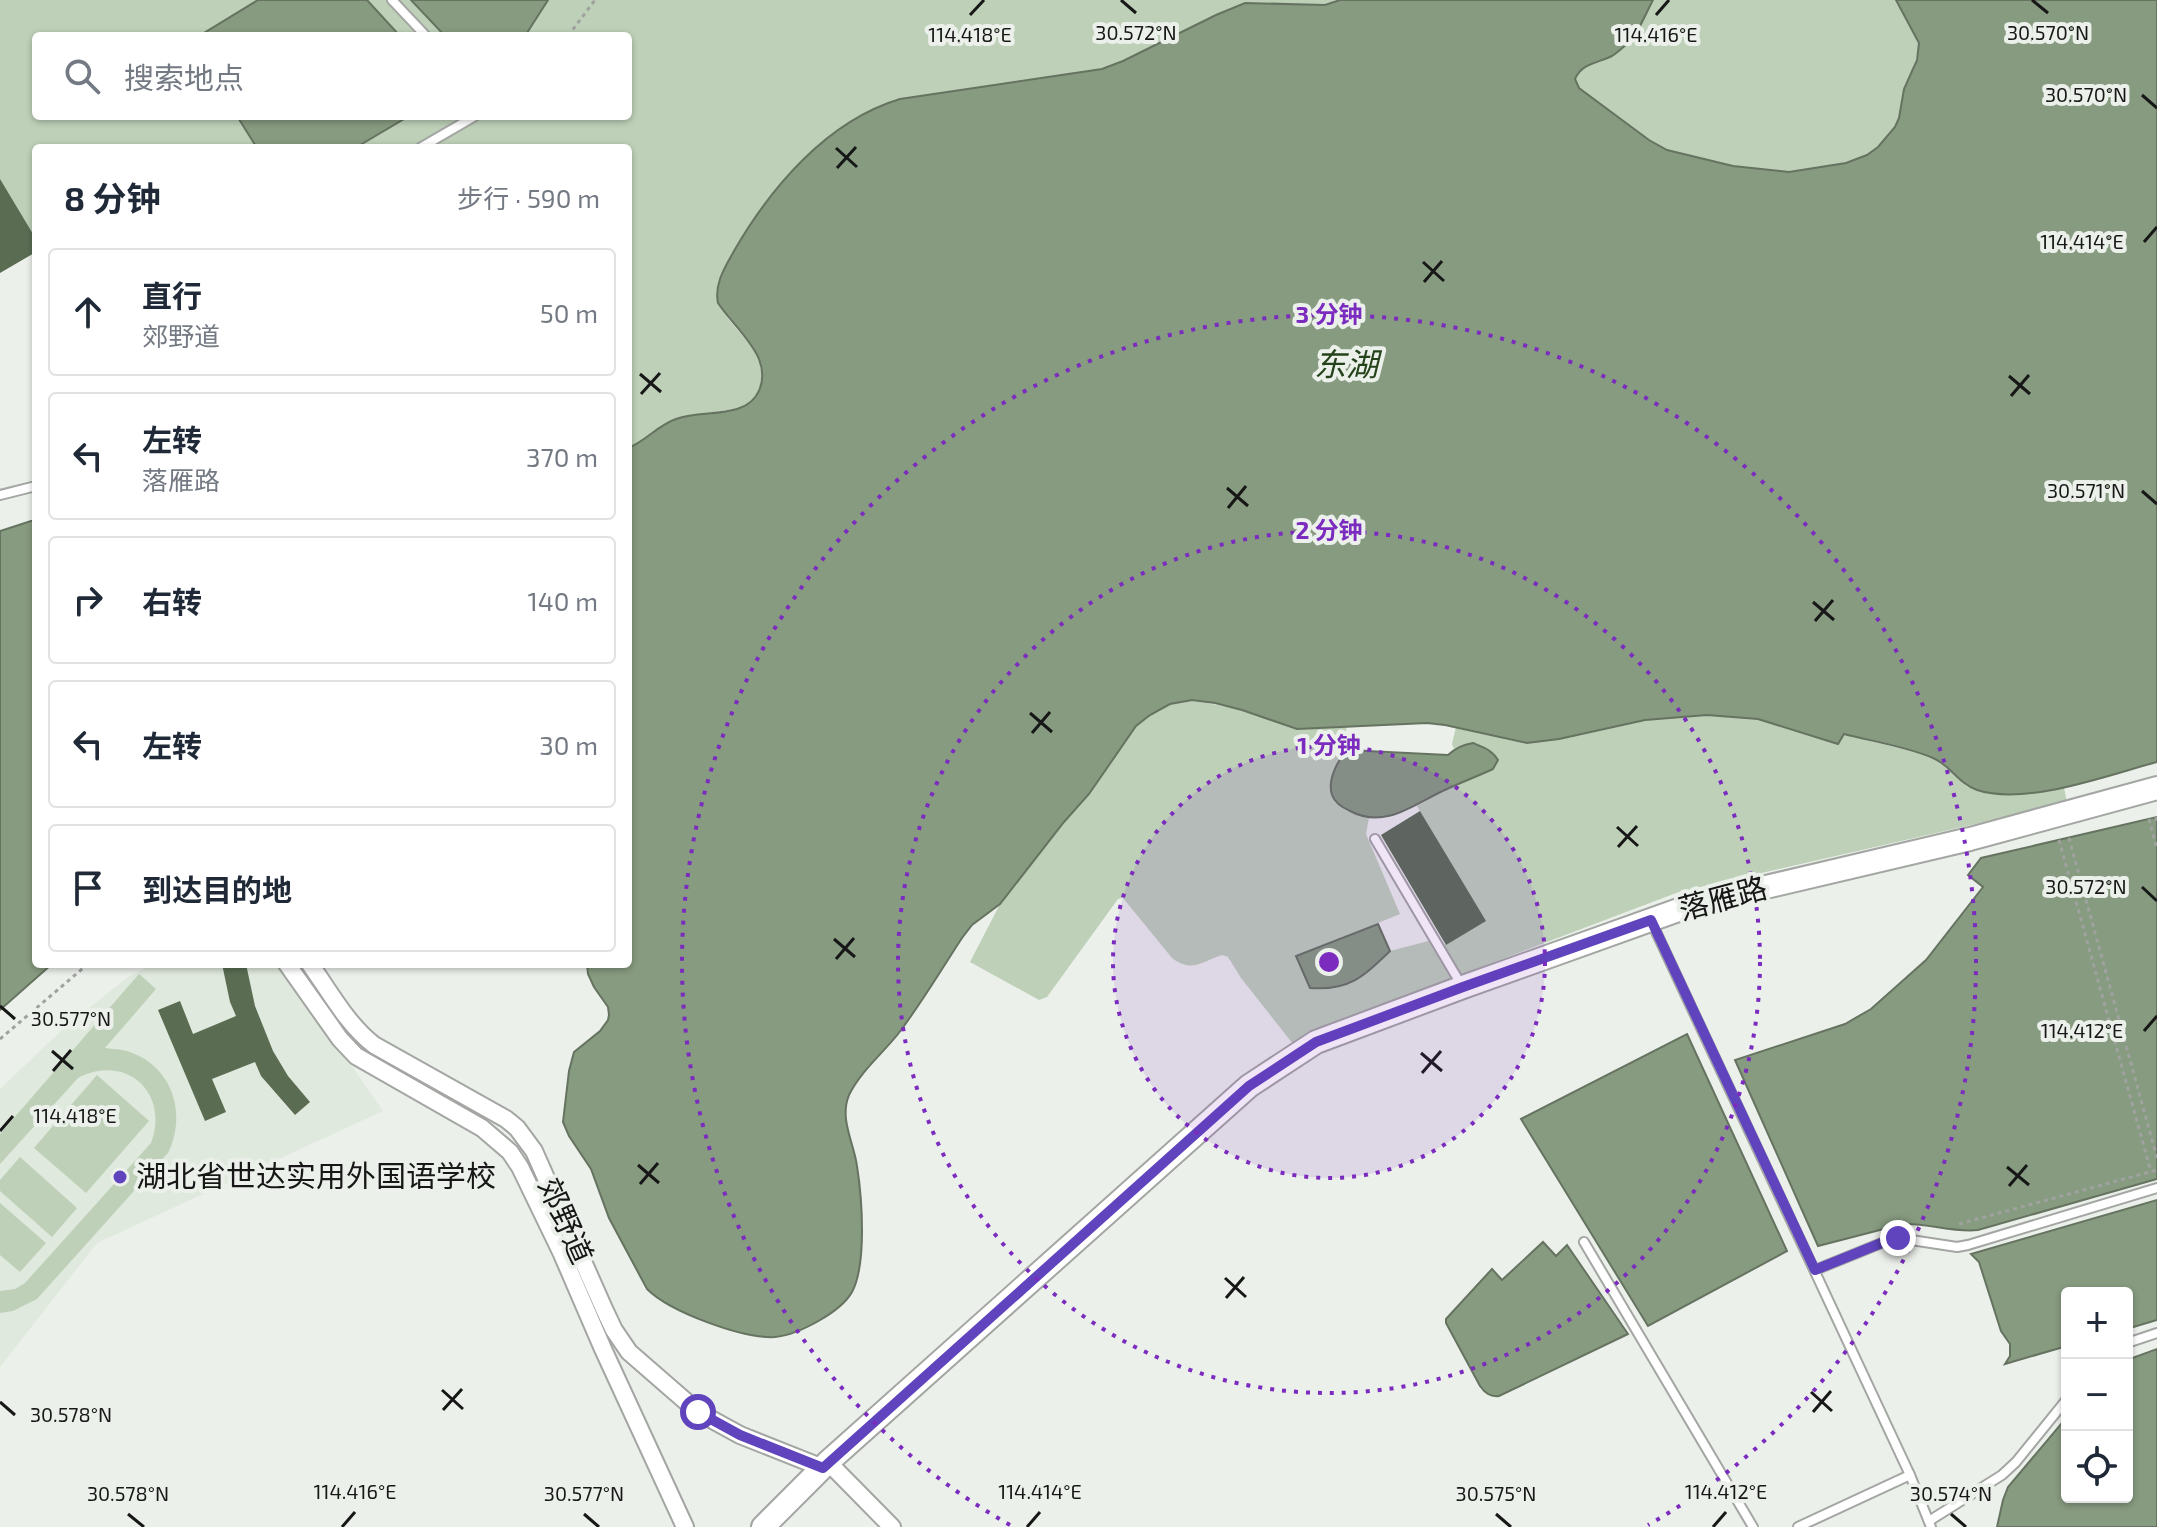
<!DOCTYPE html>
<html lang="zh">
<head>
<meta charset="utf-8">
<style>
	:root { --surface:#fff; --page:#f6f6f7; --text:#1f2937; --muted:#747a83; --line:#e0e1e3 }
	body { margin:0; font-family:"Exo 2","Noto Sans SC",sans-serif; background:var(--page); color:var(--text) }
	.controls { position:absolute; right:24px; bottom:24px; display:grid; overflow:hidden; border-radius:8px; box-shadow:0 2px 6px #0004 }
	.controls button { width:72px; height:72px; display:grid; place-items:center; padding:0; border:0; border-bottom:2px solid var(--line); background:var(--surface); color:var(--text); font:40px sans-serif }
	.stop { position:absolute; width:24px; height:24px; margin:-18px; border:6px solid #5f44bd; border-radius:50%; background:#fff }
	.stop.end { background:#5f44bd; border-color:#fff; box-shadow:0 2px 8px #0008 }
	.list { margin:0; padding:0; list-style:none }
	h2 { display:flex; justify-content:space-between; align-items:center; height:104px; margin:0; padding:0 32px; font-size:34px }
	h2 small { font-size:26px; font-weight:400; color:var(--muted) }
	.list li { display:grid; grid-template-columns:52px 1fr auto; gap:24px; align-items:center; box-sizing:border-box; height:128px; margin:0 16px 16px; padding:0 16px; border:2px solid var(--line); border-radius:8px }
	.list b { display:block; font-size:30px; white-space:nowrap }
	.list p { margin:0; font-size:26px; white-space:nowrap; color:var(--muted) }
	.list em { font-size:26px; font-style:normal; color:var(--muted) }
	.icon { flex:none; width:44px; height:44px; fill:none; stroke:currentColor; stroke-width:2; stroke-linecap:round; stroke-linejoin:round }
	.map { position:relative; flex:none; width:2157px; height:1527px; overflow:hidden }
	.search { position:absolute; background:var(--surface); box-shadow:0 2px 6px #0004; left:32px; top:32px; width:600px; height:88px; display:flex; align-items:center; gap:20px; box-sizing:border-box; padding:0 28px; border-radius:8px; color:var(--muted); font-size:30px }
	.panel { position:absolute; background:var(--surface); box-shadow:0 2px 6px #0004; left:32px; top:144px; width:600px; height:824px; border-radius:8px }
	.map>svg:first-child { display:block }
	.built { fill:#e0e9dd }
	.green { fill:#bed0b8 }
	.water { fill:#879b80; stroke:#657360; stroke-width:2 }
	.building { fill:#5a6d53 }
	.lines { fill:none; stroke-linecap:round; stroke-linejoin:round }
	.lane-casing { stroke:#a3a6a2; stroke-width:12 }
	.street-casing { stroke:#a3a6a2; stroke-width:20 }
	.secondary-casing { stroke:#a3a6a2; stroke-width:26 }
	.path { stroke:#9fa29e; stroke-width:3; stroke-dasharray:4 4; stroke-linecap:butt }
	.lane { stroke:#fff; stroke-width:8 }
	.street { stroke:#fff; stroke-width:16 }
	.secondary { stroke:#fff; stroke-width:22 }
	.route { stroke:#5f44bd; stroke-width:10 }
	.ticks { fill:none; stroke:#161716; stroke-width:3 }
	.ring { fill:none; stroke:#7b2cbf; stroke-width:4; stroke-dasharray:4 8 }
	.poi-dot { fill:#5f44bd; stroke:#ecf0eb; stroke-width:3 }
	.labels { text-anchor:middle; stroke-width:8; stroke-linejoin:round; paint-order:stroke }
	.street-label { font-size:30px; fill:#161716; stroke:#ecf0eb }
	.poi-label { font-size:30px; fill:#161716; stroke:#ecf0eb; text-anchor:start }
	.water-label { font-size:32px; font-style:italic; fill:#25431a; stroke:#ecf0eb }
	.ticks-label { font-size:20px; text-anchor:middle; fill:#161716; stroke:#ecf0eb; stroke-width:8; stroke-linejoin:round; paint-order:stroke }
	.centre { fill:#7b2cbf; stroke:#ecf0eb; stroke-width:4 }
	.ring-label { font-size:24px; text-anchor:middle; font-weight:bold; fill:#7b2cbf; stroke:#ecf0eb; stroke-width:8; stroke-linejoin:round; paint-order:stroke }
</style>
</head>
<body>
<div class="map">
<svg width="2157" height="1527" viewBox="0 0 2157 1527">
	<rect width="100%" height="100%" fill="#ecf0eb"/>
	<path class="built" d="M153,964h128l102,147 -286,132 -97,124v-278l64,-61 64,-51z"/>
	<g class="green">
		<path d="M0,0h258l-59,36h-163v80h201l20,32h-221v107l-36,-71z"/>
		<path d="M367,0h44l34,36h-45z"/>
		<path d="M548,0h792l-15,5 -80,-2 -29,12 -93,46 -21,8 -248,50 -25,18 -31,27 -40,48 -34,59 -6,15 9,31 27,33 6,10 2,17v9l-3,8 -13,12 -11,3 -48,7 -23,9 -25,18 -11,5v-300h-273l54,-32h219v-80h-103z"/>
		<path d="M1653,0h243l19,34 4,9 -1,11 -14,35 -5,29 -4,9 -9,13 -19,15 -21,8 -57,9 -56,-6 -66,-16 -9,-4 -74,-54 -5,-4 -4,-9c8,-18 28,-17 42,-27 18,-14 26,-32 36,-52z"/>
		<path d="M1192,700l50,10 55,19 49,-4 1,25c-7,8 -10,13 -13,23 -8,30 8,39 35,45l-3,16 34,80 -103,42 13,33 67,-25 13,-13 50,-13 5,7 40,-24 -68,-115 28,-16 48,-21 5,-9c-9,-14 -29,-18 -44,-11l-2,-5 4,-17 71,16 32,-4 86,-19 62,-5 51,4 80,25 6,-10 89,23 34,29 13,5 26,3 35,-2 23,-5 3,16 -388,89 -245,93 -141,59 -52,-66 -13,-21 -6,-2c-21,7 -30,18 -50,3l-49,-60 -5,1 -71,98 -8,3 -69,-38 30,-58 64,-82 25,-28 47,-68 14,-11 20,-11z"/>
		<path d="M139,974l17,15 -51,59c8,1 17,1 25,4 43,15 57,62 38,101l-131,146 -24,12 -13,2v-22l15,-2 10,-6 126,-140c19,-50 -25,-90 -73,-65l-78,86v-30z"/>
		<path d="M97,1075l52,46 -63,72 -52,-45z"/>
		<path d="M20,1157l57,51 -25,29 -52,-46v-11z"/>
		<path d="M0,1203l46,40 -26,29 -20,-17z"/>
	</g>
	<g class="water">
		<path d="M258,0h109l33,36h-201z"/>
		<path d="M411,0h137l-23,36h-80z"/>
		<path d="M1340,0h313c-8,15 -14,32 -26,44 -5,4 -10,9 -15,12 -14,7 -30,7 -37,23l4,9 70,52 18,10 66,16 56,6 57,-9 21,-8 11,-8 17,-20 4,-9 5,-29 13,-29 2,-17 -23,-43h261v762c-49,13 -131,44 -180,28 -18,-6 -27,-25 -44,-32 -25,-11 -62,-17 -89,-24l-6,10 -80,-25 -51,-4 -62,5 -86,19 -32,4 -82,-18 -18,-2 -130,6 -55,-19 -27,-7 -23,-3 -22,4 -20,11 -14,11 -47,68 -25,28 -64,82 -28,21 -10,13c-21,32 -41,66 -64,96 -15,19 -38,38 -49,61 -10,24 5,48 8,71 5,32 10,98 -5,126 -11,20 -54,43 -77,45 -32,2 -105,-25 -128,-48l-38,-71 -18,-49 -22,-33 -6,-14 6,-51 5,-19 26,-21 8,-11 1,-5 -1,-8 -14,-20 -6,-13 -1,-10h41v-516c18,-7 30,-23 48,-29 19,-7 42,-4 61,-10 23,-7 30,-29 22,-50 -8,-19 -29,-38 -41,-56 -4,-19 7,-36 16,-52 37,-64 93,-130 166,-152l202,-30 21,-8 93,-46 29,-12 80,2z"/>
		<path d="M237,116h172l-54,32h-98z"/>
		<path d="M31,521h5v443h16l-52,46v-479z"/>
		<path d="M1473,743c10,4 19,7 25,17l-5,9c-15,7 -31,13 -46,20 -32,14 -61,41 -97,22 -7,-3 -15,-8 -18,-16 -5,-15 6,-35 15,-45l101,5c8,-7 14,-10 25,-12z"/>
		<path d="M2157,817v362l-179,51c-24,3 -50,-7 -75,-6l-85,22 -83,-186 110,-36 26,-15 55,-49 57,-73 -15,-12 13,-17z"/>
		<path d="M1378,924l12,27c-27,26 -41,40 -80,37l-14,-32z"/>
		<path d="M1687,1034l100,217 -139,75 -127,-207z"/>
		<path d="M2157,1200v120l-30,9v-36h-60v53l-62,18 5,-8v-12l-9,-13 -22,-69 -8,-8z"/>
		<path d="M1543,1242l13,14 11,-11 61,89 -129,62c-9,1 -14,-3 -19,-10l-34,-63v-4l46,-50 10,11z"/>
		<path d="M2157,1349v178h-160l6,-27 5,-13 59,-70v80h60v-137z"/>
	</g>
	<g class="building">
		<path d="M0,179l36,60v13l-36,21z"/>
		<path d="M1420,811l66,110 -40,24 -65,-110z"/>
		<path d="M222,964h24l9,42 18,45 15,25 22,26 -15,13 -34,-39 -6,-14 -43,17 14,33 -21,9 -47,-111 22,-9 13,33 43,-18 -6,-14z"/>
	</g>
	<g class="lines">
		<defs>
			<g id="lane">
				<path d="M392,0l34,36"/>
				<path d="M420,148l55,-32"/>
				<path d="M0,495l36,-9"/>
				<path d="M1375,839l87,147"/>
				<path d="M1651,921l259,554 21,52"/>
				<path d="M1584,1242l169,285"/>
				<path d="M1815,1270l74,-30 9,-2 59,9 11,-2 189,-57"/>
				<path d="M2127,1343l30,-10"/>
				<path d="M1929,1521l73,-46 14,-13 51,-63"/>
				<path d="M1798,1527l112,-52"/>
			</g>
			<g id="street">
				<path d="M287,964l53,75 16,17 126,72 28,24 10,15 42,87 41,95 82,178"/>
				<path d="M310,964c20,28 37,60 64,81l132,74 11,9 17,23 71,160 9,19 15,22 69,60 42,23 83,33"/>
				<path d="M828,1462l64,65"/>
			</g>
			<path id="secondary" d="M763,1527l65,-65 421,-376 67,-44 147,-55 235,-84 272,-64 187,-51"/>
		</defs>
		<use href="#lane" class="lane-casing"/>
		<use href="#street" class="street-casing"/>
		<use href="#secondary" class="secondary-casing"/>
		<g class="path">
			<path d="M568,36l27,-36"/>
			<path d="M2156,817l1,4"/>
			<path d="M2149,819l8,30"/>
			<path d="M2069,838l88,320"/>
			<path d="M2059,840l92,332"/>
			<path d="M0,1039l88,-75"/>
			<path d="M1959,1224l198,-54"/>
		</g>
		<use href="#lane" class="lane"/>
		<use href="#street" class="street"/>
		<use href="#secondary" class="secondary"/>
	</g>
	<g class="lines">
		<path class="route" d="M698,1412l42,23 83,33 426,-382 67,-44 147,-55 188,-67 164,350 74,-30 9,-2"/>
	</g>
	<path class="ticks" d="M1121,0l15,13M2032,0l16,13M970,15l14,-15M1656,15l13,-15M2142,95l15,13M836,148l21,19M837,168l19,-21M2144,242l13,-15M1423,262l21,19M1424,282l18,-21M640,374l21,18M2009,376l21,18M641,394l19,-21M2011,396l18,-21M1227,488l21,18M2142,491l15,13M1228,508l18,-22M1813,602l21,18M1815,621l18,-21M1030,713l22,19M1032,733l18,-21M1617,827l21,19M1618,847l19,-21M2142,887l15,14M834,939l21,18M836,959l18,-21M0,1006l15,13M2144,1031l13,-15M52,1051l21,18M1421,1053l21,18M53,1071l18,-21M1422,1073l19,-22M0,1131l13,-15M638,1165l21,18M2007,1167l22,18M640,1184l18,-21M2009,1186l18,-21M1225,1278l21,19M1226,1298l18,-21M442,1390l21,19M1811,1392l21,19M0,1402l15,13M443,1410l19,-21M1813,1412l18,-21M128,1514l16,13M584,1514l15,13M1496,1514l15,13M1951,1514l15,13M342,1527l13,-15M1027,1527l13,-15M1713,1527l13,-15"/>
	<circle cx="1329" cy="962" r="216" fill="#7b2cbf" fill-opacity=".12"/>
	<g class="ring">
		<circle cx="1329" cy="962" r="216"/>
		<circle cx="1329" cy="962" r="431"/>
		<path d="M1010 1525A647 647 0 1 1 1648 1525"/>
	</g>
	<circle class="poi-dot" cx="120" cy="1177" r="8"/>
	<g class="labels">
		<g class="street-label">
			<text transform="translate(1723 899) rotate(-15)" y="10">落雁路</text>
			<text transform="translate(565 1221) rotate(66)" y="10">郊野道</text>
		</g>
		<g class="poi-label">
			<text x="136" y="1187">湖北省世达实用外国语学校</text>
		</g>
		<g class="water-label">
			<text x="1346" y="376">东湖</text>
		</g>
	</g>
	<g class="ticks-label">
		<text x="1136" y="40">30.572°N</text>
		<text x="2048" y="40">30.570°N</text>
		<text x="970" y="42">114.418°E</text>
		<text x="1656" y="42">114.416°E</text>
		<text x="2086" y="102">30.570°N</text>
		<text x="2082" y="249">114.414°E</text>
		<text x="2086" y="498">30.571°N</text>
		<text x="2086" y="894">30.572°N</text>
		<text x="71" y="1026">30.577°N</text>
		<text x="2082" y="1038">114.412°E</text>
		<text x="75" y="1123">114.418°E</text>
		<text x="71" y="1422">30.578°N</text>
		<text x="355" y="1499">114.416°E</text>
		<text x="1040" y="1499">114.414°E</text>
		<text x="1726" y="1499">114.412°E</text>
		<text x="128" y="1501">30.578°N</text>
		<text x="584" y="1501">30.577°N</text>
		<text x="1496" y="1501">30.575°N</text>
		<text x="1951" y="1501">30.574°N</text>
	</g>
	<circle cx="1329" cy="962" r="12" class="centre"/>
	<g class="ring-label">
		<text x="1329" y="323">3 分钟</text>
		<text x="1329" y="539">2 分钟</text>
		<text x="1329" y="754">1 分钟</text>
	</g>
</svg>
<div class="controls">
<button>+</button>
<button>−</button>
<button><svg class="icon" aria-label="locate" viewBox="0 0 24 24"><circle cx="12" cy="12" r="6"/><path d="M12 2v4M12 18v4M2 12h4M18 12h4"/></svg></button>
</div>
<div class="stop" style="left:698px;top:1412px"></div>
<div class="stop end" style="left:1898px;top:1238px"></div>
<div class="search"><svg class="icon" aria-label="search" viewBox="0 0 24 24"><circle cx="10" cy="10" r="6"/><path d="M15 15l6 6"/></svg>搜索地点</div>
<section class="panel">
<h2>8 分钟<small>步行 · 590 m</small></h2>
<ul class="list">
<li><svg class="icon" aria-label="ahead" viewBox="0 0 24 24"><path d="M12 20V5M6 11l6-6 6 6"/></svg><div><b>直行</b><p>郊野道</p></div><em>50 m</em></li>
<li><svg class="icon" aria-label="left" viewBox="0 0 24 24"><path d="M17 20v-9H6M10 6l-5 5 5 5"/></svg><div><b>左转</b><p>落雁路</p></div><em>370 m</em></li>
<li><svg class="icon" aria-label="right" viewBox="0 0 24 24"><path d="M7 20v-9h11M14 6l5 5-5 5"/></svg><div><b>右转</b></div><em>140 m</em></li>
<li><svg class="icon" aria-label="left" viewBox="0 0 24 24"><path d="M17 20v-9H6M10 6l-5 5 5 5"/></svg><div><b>左转</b></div><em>30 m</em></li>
<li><svg class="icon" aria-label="arrive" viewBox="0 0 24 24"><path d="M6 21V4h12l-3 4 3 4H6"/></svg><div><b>到达目的地</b></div></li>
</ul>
</section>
</div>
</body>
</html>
